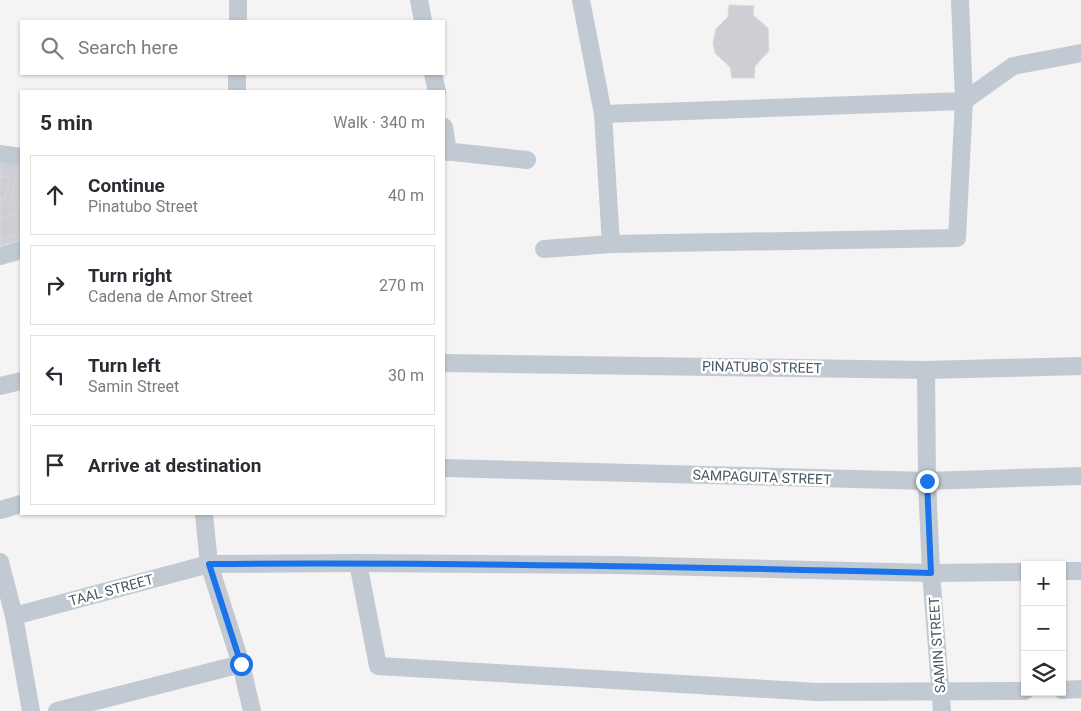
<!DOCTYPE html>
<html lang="en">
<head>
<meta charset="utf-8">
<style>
	:root { --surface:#fff; --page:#f2f2f3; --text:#2b2b33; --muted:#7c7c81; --line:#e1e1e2 }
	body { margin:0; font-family:Roboto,sans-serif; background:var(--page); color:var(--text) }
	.controls { position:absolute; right:15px; bottom:15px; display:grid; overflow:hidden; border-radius:0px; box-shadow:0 1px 4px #0004 }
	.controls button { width:45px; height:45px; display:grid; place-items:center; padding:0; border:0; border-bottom:1px solid var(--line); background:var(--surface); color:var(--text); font:25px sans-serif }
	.stop { position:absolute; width:15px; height:15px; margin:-11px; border:4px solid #1a73e8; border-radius:50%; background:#fff }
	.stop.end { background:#1a73e8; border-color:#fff; box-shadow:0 1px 5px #0008 }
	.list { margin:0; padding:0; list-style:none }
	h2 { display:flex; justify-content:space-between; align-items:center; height:65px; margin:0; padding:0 20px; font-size:21px }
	h2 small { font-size:16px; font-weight:400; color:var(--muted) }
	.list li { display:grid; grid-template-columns:32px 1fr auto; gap:15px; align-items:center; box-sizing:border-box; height:80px; margin:0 10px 10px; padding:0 10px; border:1px solid var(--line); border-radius:0px }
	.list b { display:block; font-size:19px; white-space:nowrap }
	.list p { margin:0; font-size:16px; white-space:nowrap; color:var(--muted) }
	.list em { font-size:16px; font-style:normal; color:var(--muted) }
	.icon { flex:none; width:28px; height:28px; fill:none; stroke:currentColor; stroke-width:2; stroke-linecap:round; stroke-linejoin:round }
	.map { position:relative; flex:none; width:1081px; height:711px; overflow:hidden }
	.search { position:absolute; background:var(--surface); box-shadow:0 1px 4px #0004; left:20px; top:20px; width:425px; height:55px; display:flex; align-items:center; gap:12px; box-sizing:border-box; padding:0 18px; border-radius:0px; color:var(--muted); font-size:19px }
	.panel { position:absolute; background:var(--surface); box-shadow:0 1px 4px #0004; left:20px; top:90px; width:425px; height:425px; border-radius:0px }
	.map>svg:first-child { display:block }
	.building { fill:#cdcfd5; stroke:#d7d9de }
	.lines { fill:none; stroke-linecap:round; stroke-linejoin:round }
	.minor { stroke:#c1cad2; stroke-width:18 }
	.route { stroke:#1a73e8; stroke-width:6 }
	.labels { text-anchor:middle; stroke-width:5; stroke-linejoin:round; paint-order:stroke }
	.street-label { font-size:14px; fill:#4a5661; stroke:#fff }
</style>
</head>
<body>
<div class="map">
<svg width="1081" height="711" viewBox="0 0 1081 711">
	<rect width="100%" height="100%" fill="#f5f3f3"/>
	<g class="building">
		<path d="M729,5l25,1 -1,9 15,13 1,23 -14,15 -1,12h-22l-2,-11 -15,-14 -2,-10 3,-14 12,-12z"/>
		<path d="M0,163l21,2v75l-21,6z"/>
		<path d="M0,176l10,2 -5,22 -5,-1z"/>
		<path d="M15,178l6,2v27l-10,-6z"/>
		<path d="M21,212v22l-21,6v-21z"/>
	</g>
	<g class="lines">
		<g class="minor">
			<path d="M419,0l4,21"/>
			<path d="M581,0l22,114 8,130"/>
			<path d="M238,21v-21"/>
			<path d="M433,74l4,17"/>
			<path d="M237,91v-17"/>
			<path d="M603,114l361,-13 49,-35 68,-13"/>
			<path d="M444,127l4,25"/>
			<path d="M444,151l83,9"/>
			<path d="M0,154l21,3"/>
			<path d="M544,249l67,-5 346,-6 7,-137 -4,-101"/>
			<path d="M0,256l21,-6"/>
			<path d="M444,363l482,7 155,-4"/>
			<path d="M926,370l1,111 4,92 11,138"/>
			<path d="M0,386l21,-5"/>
			<path d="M444,468l483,13 154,-5"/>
			<path d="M0,510l21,-6"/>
			<path d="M204,514l5,50 32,100 11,47"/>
			<path d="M0,562l14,54 17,95"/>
			<path d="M358,563l20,103 439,26 208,-1"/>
			<path d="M1062,571h19"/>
			<path d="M14,616l195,-52 149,-1 259,2 314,8 94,-1"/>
			<path d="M1062,690l19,-1"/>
			<path d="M57,711l184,-47"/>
		</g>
	</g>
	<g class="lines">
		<path class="route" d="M241,664l-32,-100c241,-2 481,3 722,9l-4,-92"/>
	</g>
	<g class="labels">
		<g class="street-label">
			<text transform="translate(762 367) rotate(1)" y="5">PINATUBO STREET</text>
			<text transform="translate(762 477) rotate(2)" y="5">SAMPAGUITA STREET</text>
			<text transform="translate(111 590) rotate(-15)" y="5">TAAL STREET</text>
			<text transform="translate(937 645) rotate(-94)" y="5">SAMIN STREET</text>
		</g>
	</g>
</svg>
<div class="controls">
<button>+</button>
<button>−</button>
<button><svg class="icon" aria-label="layers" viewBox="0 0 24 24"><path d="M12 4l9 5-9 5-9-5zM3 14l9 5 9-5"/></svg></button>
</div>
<div class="stop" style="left:241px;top:664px"></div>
<div class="stop end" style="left:927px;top:481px"></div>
<div class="search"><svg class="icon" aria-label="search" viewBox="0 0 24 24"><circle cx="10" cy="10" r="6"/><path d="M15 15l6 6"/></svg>Search here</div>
<section class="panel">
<h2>5 min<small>Walk · 340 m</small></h2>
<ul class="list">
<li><svg class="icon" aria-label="ahead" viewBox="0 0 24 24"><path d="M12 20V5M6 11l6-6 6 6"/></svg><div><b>Continue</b><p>Pinatubo Street</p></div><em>40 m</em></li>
<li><svg class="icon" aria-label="right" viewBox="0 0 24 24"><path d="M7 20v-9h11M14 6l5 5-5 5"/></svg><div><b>Turn right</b><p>Cadena de Amor Street</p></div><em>270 m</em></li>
<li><svg class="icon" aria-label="left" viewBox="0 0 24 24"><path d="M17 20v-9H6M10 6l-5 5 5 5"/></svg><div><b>Turn left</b><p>Samin Street</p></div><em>30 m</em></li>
<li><svg class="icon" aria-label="arrive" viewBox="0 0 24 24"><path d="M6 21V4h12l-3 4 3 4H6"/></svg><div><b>Arrive at destination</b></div></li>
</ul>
</section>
</div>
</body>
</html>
